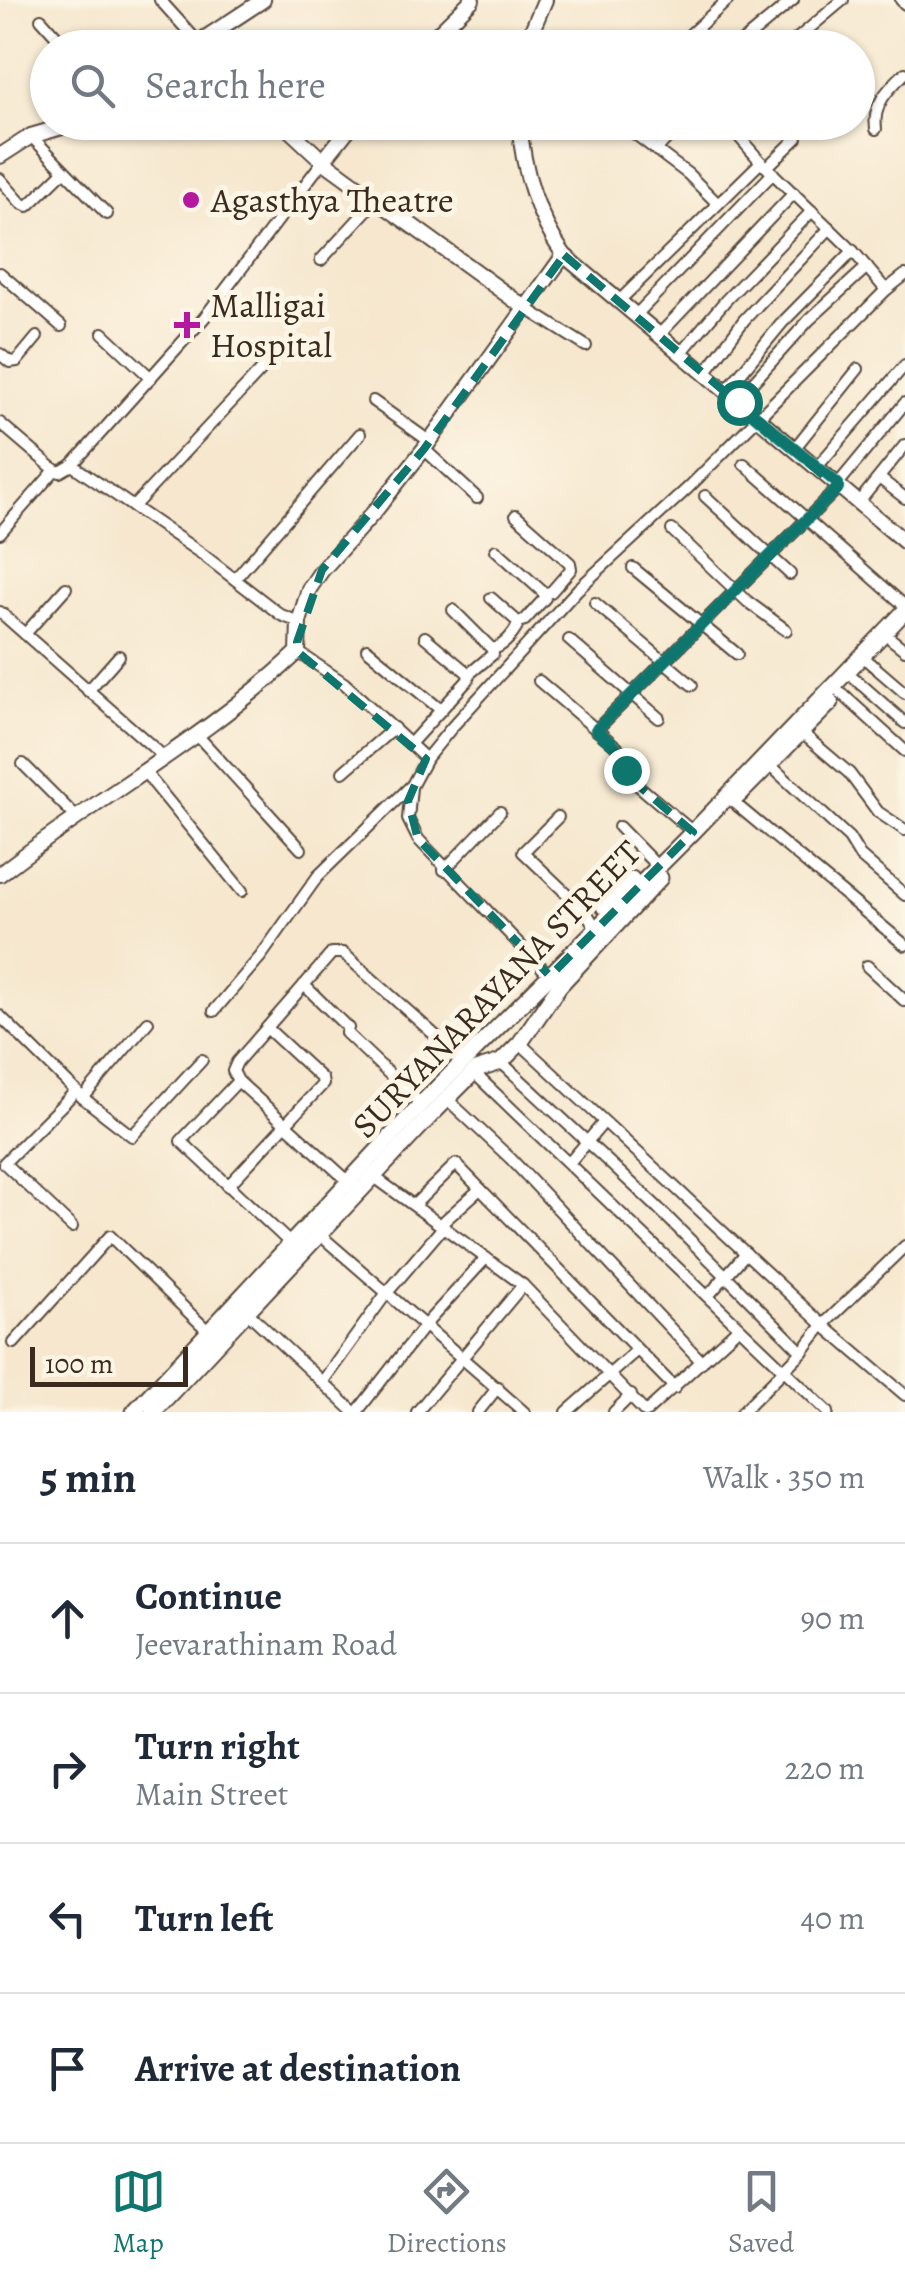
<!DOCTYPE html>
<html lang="en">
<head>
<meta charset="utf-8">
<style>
	:root { --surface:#fff; --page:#f6f6f7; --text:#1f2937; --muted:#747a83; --line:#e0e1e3; --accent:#0f766e }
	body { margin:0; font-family:Alegreya,serif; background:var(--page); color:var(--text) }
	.scale { position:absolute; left:30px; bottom:25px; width:158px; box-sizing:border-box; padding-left:10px; border:5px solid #3b2a1e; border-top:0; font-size:28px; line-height:35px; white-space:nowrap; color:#3b2a1e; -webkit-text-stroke:8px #fcf5e5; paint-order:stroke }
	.stop { position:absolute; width:30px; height:30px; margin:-22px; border:8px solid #0f766e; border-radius:50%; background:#fff }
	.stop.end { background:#0f766e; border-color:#fff; box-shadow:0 2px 10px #0008 }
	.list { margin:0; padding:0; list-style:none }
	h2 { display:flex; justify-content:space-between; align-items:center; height:130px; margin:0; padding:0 40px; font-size:42px }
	h2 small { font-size:32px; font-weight:400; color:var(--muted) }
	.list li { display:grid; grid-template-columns:65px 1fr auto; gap:30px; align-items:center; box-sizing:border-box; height:150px; padding:0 40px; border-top:2px solid var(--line) }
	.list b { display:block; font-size:38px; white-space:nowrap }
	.list p { margin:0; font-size:32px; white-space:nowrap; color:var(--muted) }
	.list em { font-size:32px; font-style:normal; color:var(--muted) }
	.icon { flex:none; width:55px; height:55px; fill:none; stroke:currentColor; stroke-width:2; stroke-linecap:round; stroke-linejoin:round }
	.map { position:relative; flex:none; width:905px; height:1412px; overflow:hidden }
	.search { position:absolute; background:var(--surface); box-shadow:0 2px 8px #0004; left:30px; right:30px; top:30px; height:110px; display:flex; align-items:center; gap:25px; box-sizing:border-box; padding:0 35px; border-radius:55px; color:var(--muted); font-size:38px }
	.sheet { height:730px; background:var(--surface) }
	nav { display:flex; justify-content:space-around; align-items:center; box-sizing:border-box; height:140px; border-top:2px solid var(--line); background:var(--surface); font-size:28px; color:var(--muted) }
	nav a { display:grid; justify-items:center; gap:5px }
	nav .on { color:var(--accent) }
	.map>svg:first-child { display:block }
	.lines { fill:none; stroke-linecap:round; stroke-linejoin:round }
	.street-casing { stroke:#574638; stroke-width:14 }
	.secondary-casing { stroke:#574638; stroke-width:18 }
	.primary-casing { stroke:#574638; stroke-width:19 }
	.street { stroke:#fff; stroke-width:10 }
	.secondary { stroke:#fff; stroke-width:14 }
	.primary { stroke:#fff; stroke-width:15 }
	.route { stroke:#0f766e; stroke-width:12 }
	.marked { fill:none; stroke:#0f766e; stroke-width:8; stroke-dasharray:20 12; stroke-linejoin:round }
	.poi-dot { fill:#b5179e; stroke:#fcf5e5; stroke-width:4 }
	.labels { text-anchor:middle; stroke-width:10; stroke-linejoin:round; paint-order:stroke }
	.poi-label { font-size:35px; fill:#3b2a1e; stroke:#fcf5e5; text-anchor:start }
	.street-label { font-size:35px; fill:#3b2a1e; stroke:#fcf5e5 }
</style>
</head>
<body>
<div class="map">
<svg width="905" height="1412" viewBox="0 0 905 1412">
	<rect width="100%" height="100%" fill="#fcf5e5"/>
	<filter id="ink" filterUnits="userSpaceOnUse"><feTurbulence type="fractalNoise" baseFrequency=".01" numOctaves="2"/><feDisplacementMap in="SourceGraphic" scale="20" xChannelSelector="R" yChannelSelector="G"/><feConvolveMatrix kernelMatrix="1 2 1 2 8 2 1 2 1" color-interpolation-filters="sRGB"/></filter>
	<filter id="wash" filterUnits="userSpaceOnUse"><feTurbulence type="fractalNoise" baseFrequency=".0048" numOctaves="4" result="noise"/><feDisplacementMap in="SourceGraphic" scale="40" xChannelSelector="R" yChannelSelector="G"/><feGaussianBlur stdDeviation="2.25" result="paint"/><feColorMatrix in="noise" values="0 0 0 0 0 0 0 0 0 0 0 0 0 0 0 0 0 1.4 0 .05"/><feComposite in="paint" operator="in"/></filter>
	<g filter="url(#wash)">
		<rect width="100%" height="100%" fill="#f6e7ce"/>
	</g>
	<g filter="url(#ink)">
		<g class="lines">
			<defs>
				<g id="street">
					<path d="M160,0l38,42"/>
					<path d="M901,0l4,4"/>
					<path d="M41,19l26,29"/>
					<path d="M533,28l17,20"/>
					<path d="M681,48l4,-9 43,-39"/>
					<path d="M735,48l58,-48"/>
					<path d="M786,48l57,-48"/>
					<path d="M619,122l69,52 29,29"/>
					<path d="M726,122l35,40 92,89 33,39"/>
					<path d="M876,129c-4,-24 12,-40 29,-56"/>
					<path d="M31,136l76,78"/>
					<path d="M656,150l26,-28"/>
					<path d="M767,167l30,-29"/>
					<path d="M0,179l21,24 7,3 36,-35"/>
					<path d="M321,260l55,-60"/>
					<path d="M0,273l61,53"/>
					<path d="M618,302l143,-140"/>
					<path d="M524,307l62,39"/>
					<path d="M635,316l138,-143"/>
					<path d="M103,333l48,45"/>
					<path d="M659,335l135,-142"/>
					<path d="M681,353l44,-52 87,-90"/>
					<path d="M0,354l10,8 7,-1 20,-24"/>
					<path d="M705,373l39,-53 86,-92"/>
					<path d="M726,391l56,-68 71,-72"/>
					<path d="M737,400l72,-80 58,-53"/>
					<path d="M373,401l56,40"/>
					<path d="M0,423l55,47 5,2 12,-7 132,-147 119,-157"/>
					<path d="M424,449l53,49"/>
					<path d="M794,449l64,-80"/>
					<path d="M744,464l161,142"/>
					<path d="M72,465l130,89 79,61 18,7"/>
					<path d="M817,467l88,-102"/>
					<path d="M879,478l26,20"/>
					<path d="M838,484l67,-81"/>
					<path d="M705,496l85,78"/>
					<path d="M859,502l46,-57"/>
					<path d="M133,507l136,-145"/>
					<path d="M672,530l76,72 38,28"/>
					<path d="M0,533l55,-63"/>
					<path d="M496,550l48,43"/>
					<path d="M633,568l104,86"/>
					<path d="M235,579l125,-145"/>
					<path d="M491,598l27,24"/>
					<path d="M595,603l97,82"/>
					<path d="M453,610l39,39"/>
					<path d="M0,612l163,144"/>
					<path d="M25,634l41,-46"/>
					<path d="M425,637l44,37"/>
					<path d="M891,639l14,11"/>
					<path d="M569,640l90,78"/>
					<path d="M367,649l74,61"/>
					<path d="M298,652l46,31 82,76"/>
					<path d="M869,662l36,31"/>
					<path d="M854,678l51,45"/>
					<path d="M539,681l87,74 3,6 -2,15 66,56"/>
					<path d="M88,691l31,-35"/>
					<path d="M840,692l65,59"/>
					<path d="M596,730l242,-242"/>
					<path d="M802,733l47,40 29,39 27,18"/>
					<path d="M197,735l104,114"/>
					<path d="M410,744l58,-64 1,-6 24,-20 -1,-5c10,-1 25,-17 26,-27l7,-2 20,-22 -1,-5 7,-1 20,-23 -1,-6 -54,-48"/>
					<path d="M23,764l54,54"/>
					<path d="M770,765l79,73 11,18 45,39"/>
					<path d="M143,770l99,121"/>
					<path d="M343,772l51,-44"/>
					<path d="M411,787l-3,32 10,20 134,139"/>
					<path d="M733,802l172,143"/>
					<path d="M558,817l-35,35 63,60 10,16"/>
					<path d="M619,827l39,40"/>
					<path d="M444,870l56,-58"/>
					<path d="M602,908l31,-31 6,8"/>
					<path d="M867,966l38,35"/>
					<path d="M304,985l44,43 -2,5 75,71"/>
					<path d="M214,1011l47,-55 57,-80 94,-91 14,-26 27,-33 125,-137 110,-101 198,-198 19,-15"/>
					<path d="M0,1016l83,82 65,-76"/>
					<path d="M520,1043l303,282 82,70"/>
					<path d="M501,1062l155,144 146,146"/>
					<path d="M473,1072l355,340"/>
					<path d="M238,1081l-57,60 109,102"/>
					<path d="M83,1098l49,38 70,-76"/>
					<path d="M447,1099l64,60 191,203"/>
					<path d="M569,1163l35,-41"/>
					<path d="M373,1176l150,109 122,127"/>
					<path d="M349,1182l-111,-101 -5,-10 4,-9 95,-109h11l122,109"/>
					<path d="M228,1186l95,-102 -1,-5 -55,-51"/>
					<path d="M414,1205l42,-41 219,224"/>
					<path d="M441,1224l39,-35"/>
					<path d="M72,1227l-68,-64 72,-72"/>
					<path d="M319,1234l205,178"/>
					<path d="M708,1296l38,-43"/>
					<path d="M244,1309l110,103"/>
					<path d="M14,1343l96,-107 98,95"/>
					<path d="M323,1381l63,-87 58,-68"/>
					<path d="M357,1412l67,-86 62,-68"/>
					<path d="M417,1412l106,-127"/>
					<path d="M478,1412l20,-25"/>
					<path d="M567,1412l70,-62"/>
					<path d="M614,1412l17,-17"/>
					<path d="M646,1412l92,-84"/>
					<path d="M742,1412l60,-60 21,-27 82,-79"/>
				</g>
				<g id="secondary">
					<path d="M190,48l73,-48"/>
					<path d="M423,48l49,-48"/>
					<path d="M529,48l4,-20 12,-28"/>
					<path d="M281,122l42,39 201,146"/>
					<path d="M519,122c4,48 17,93 45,133l341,287"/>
					<path d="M0,156l31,-20 48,-14"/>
					<path d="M323,161l31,-39"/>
					<path d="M0,874c97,-77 208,-136 298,-222l1,-30 10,-33 13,-19 53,-59 49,-62 140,-194"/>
				</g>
				<g id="primary">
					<path d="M738,796l93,-94"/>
					<path d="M134,1412l287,-308 272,-272 212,-221"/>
					<path d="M153,1412l278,-297 45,-45 25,-8 19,-19 39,-57 101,-108"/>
				</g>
			</defs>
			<use href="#street" class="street-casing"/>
			<use href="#secondary" class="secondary-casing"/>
			<use href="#primary" class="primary-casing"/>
			<use href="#street" class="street"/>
			<use href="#secondary" class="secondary"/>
			<use href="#primary" class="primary"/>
		</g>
	</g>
	<g class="lines" filter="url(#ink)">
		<path class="route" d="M626,770l2,-12 -32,-28 242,-242v-4l-99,-82"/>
	</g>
	<path class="marked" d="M564,255l274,233 -242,242 32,28 -3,16 68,58 -143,144 -132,-137 -10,-38 18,-42 -128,-107 -1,-10 25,-72 102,-121z"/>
	<g class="poi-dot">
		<circle cx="191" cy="200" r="10"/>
		<path d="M182 310h10v10h10v10h-10v10h-10v-10h-10v-10h10z"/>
	</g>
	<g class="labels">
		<g class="poi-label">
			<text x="211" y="212">Agasthya Theatre</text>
			<text x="210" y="317">Malligai<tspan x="210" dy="40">Hospital</tspan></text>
		</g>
		<g class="street-label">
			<text transform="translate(496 989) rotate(-46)" y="12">SURYANARAYANA STREET</text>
		</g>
	</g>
</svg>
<div class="scale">100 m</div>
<div class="stop" style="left:739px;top:402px"></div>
<div class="stop end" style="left:626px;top:770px"></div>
<div class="search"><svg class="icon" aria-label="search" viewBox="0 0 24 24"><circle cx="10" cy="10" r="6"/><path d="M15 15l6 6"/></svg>Search here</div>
</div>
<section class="sheet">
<h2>5 min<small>Walk · 350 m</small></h2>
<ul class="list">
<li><svg class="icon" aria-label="ahead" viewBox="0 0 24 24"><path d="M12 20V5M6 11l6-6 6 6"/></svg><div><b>Continue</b><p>Jeevarathinam Road</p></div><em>90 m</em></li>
<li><svg class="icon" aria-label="right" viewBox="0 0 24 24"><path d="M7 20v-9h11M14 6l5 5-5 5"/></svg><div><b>Turn right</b><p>Main Street</p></div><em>220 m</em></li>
<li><svg class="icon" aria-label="left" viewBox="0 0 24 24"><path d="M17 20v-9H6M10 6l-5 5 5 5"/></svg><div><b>Turn left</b></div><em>40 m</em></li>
<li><svg class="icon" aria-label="arrive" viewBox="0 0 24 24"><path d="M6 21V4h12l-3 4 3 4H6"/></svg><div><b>Arrive at destination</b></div></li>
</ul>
</section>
<nav>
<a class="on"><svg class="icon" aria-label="map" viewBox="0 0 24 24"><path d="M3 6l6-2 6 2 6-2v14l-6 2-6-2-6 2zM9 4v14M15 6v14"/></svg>Map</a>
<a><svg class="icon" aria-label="directions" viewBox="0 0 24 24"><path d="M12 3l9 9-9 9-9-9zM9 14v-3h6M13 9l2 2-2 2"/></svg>Directions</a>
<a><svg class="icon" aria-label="saved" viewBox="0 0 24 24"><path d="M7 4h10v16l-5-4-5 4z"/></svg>Saved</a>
</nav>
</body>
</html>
